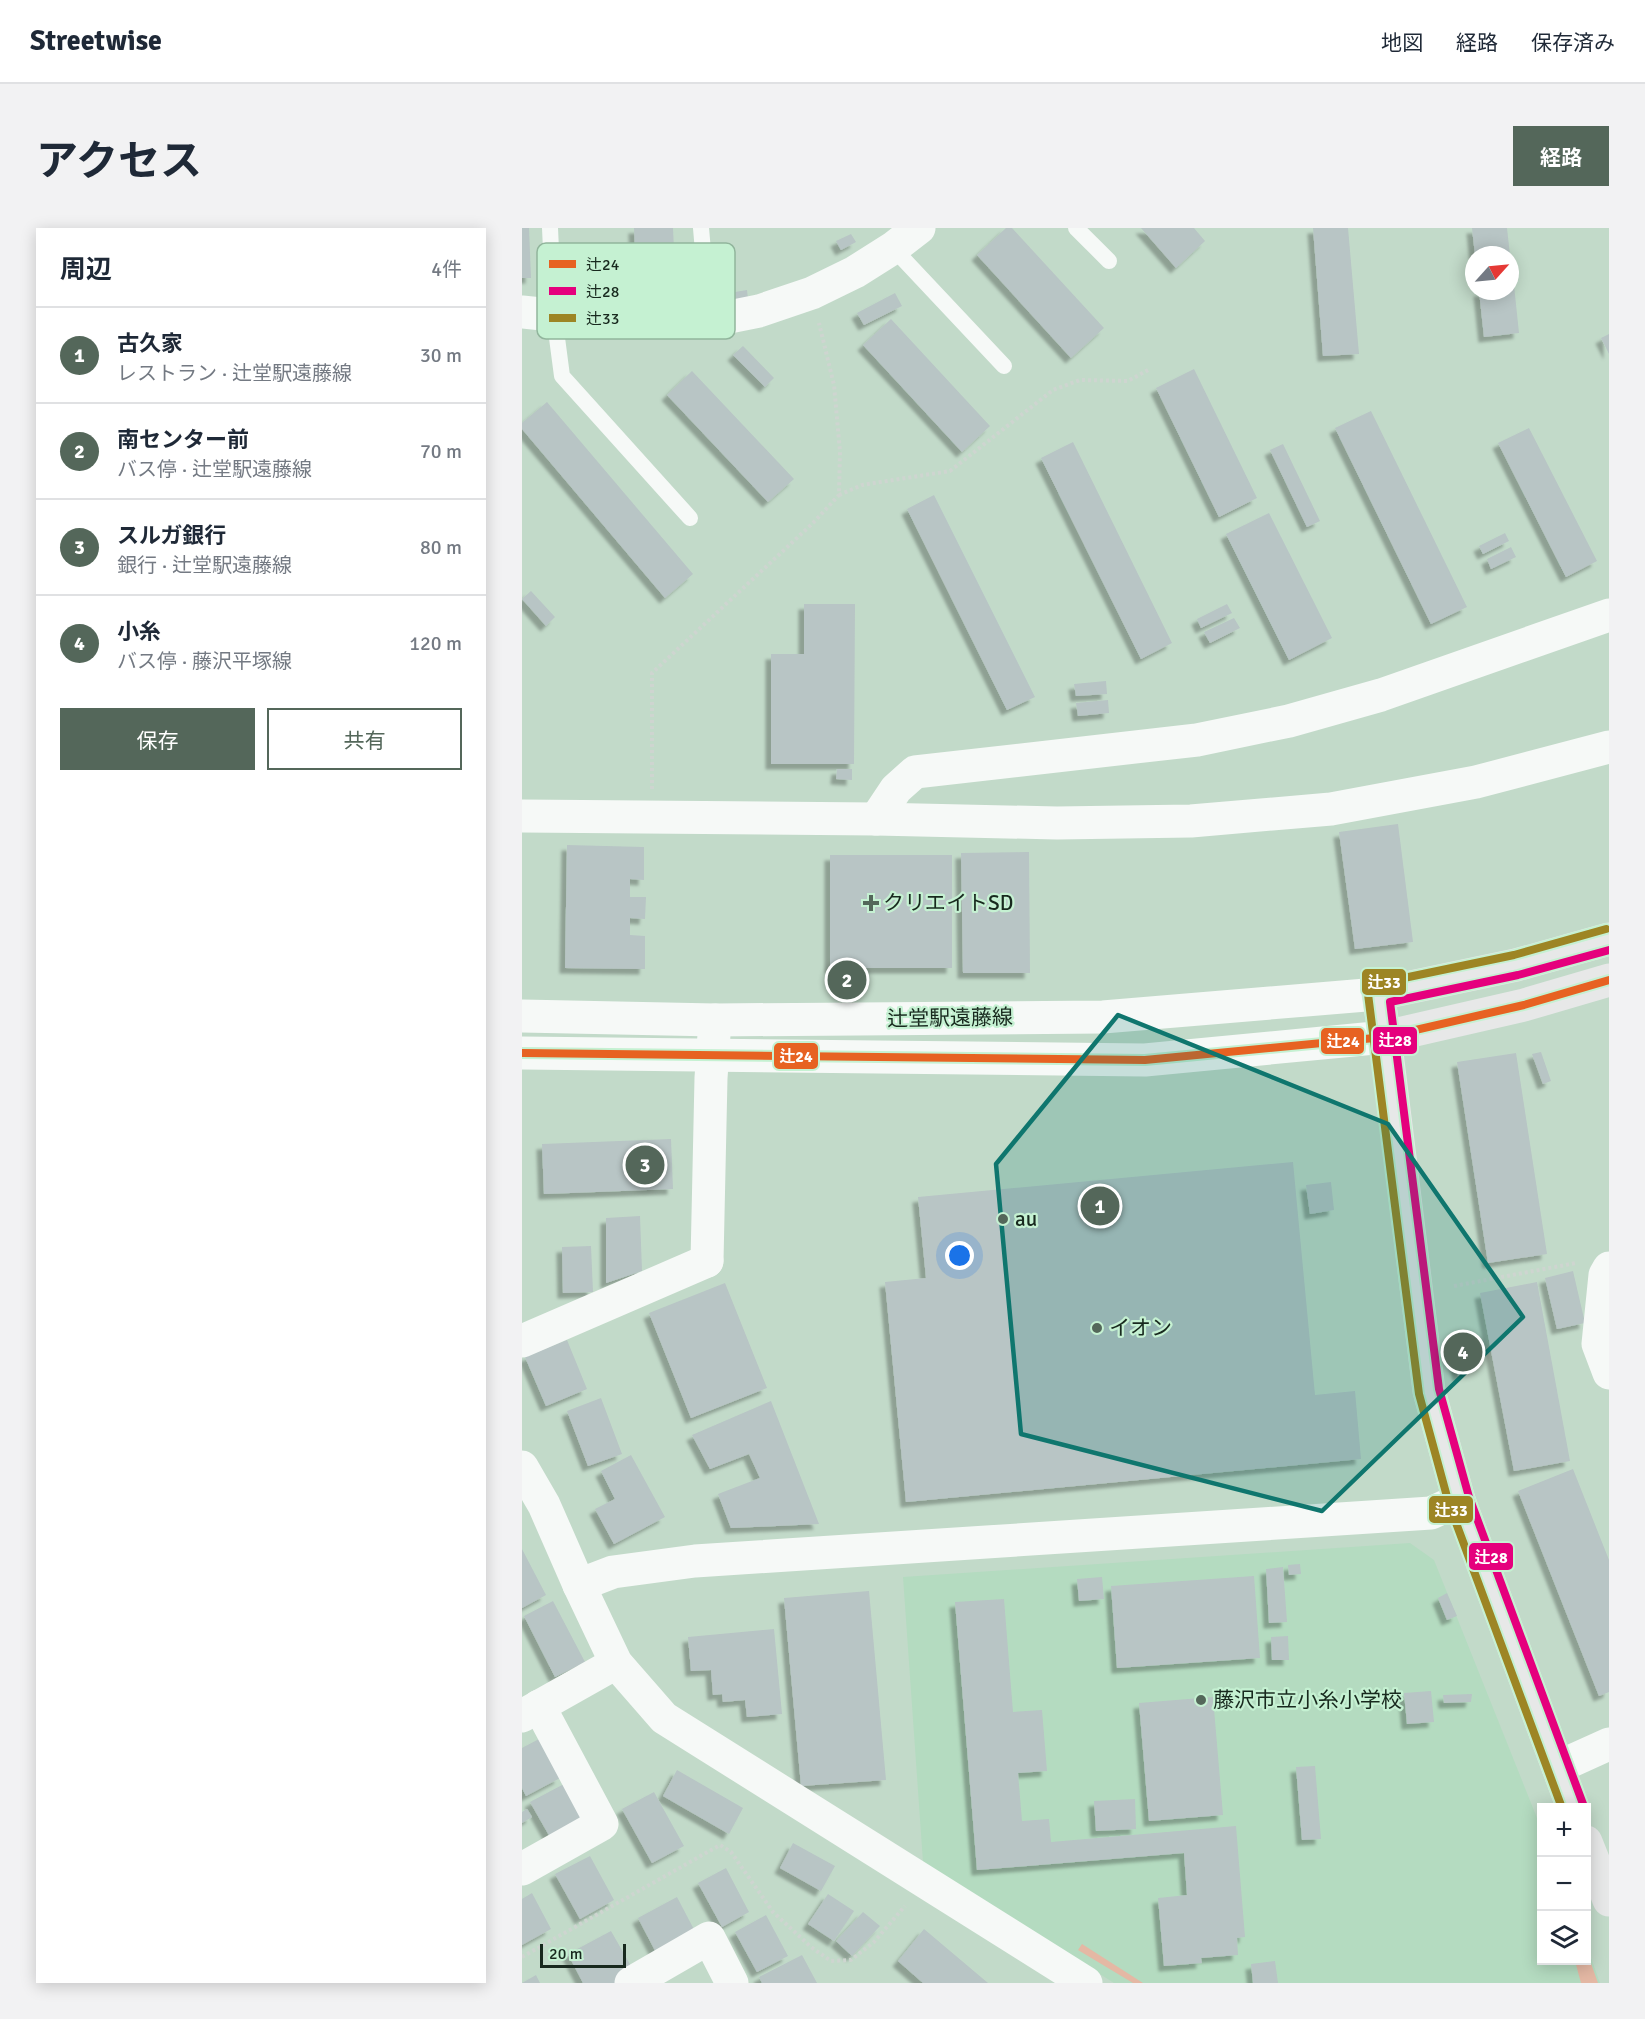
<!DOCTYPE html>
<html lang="ja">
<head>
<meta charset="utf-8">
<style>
	:root { --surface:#fff; --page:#f2f2f3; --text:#1f2937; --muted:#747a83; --line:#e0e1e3; --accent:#54675a }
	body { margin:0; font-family:Signika,"Noto Sans JP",sans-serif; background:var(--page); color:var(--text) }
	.controls { position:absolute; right:18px; bottom:18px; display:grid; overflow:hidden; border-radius:0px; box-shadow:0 3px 15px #0003 }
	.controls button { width:54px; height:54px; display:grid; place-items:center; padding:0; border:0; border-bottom:2px solid var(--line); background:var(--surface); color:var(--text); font:30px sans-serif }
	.compass { position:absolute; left:943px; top:18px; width:54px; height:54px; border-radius:50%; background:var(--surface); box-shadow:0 3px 15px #0003; rotate:63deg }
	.scale { position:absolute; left:18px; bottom:15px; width:86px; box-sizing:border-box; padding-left:6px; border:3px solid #18291e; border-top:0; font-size:16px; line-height:21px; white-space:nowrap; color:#18291e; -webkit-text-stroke:4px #c5f1d2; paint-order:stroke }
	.you { position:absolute; left:438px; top:1028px; width:21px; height:21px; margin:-15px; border:4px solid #fff; border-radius:50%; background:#1a73e8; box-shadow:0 0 0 9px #1a73e833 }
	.badge { display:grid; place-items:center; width:39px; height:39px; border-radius:50%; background:var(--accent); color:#fff; font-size:20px; font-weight:700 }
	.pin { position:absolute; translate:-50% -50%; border:3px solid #fff; box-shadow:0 2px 6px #0006 }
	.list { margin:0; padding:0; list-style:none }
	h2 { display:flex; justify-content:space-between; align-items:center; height:78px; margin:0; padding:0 24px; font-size:26px }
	h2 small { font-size:20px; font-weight:400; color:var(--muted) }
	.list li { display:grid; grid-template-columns:39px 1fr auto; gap:18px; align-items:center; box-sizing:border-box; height:96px; padding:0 24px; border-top:2px solid var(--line) }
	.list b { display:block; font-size:22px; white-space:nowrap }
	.list p { margin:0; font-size:20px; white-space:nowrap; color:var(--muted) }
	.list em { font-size:20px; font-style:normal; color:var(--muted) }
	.actions { display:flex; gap:12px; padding:18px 24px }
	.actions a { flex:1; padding:14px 0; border:2px solid var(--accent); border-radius:0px; text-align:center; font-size:21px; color:var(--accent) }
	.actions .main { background:var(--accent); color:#fff }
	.icon { flex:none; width:33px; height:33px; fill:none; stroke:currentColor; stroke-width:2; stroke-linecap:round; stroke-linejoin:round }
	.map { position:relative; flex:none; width:1087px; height:1755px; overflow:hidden; border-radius:0px }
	header { display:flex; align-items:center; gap:36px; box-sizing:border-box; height:84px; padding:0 30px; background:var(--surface); border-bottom:2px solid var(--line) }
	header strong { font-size:28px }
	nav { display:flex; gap:33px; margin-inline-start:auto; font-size:21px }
	.intro { display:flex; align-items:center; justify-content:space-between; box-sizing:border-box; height:144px; padding:0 36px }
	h1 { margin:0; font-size:42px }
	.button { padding:15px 27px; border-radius:0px; background:var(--accent); color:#fff; font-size:21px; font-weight:700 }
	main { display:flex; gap:36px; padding:0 36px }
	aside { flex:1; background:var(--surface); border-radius:0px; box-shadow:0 3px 15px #0003 }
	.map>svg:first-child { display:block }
	.built { fill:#b4dbc0 }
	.green { fill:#e4b8a4 }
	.building { fill:#b8c5c5; filter:url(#shadow) }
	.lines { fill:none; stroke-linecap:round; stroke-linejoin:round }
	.path { stroke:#ced5d0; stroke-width:4; stroke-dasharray:3 3; stroke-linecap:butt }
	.service { stroke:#f6f9f7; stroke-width:16 }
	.minor { stroke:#f6f9f7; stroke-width:33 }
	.tertiary { stroke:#f6f9f7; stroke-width:33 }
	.primary { stroke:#e7e8e8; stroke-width:33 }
	.bus-1-casing { stroke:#c5f1d2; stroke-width:12 }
	.bus-2-casing { stroke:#c5f1d2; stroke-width:12 }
	.bus-3-casing { stroke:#c5f1d2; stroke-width:12 }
	.bus-1 { stroke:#e76222; stroke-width:8 }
	.bus-2 { stroke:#e5007d; stroke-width:8 }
	.bus-3 { stroke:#9d8524; stroke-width:8 }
	.marked { fill:#0f766e; fill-opacity:0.2; stroke:#0f766e; stroke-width:4.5; stroke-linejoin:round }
	.poi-dot { fill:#54675a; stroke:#c5f1d2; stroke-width:2 }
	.labels { text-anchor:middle; stroke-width:4.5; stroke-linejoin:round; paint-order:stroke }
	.poi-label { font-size:21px; fill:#18291e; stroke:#c5f1d2; text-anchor:start }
	.street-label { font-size:21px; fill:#18291e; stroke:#c5f1d2 }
	.key { fill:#c5f1d2; stroke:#91b59c; stroke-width:1.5 }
	.key-label { font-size:16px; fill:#18291e }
	.line-badge { stroke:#c5f1d2; stroke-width:2 }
	.badge-label { font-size:16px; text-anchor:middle; font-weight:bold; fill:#fff }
</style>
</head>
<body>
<header>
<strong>Streetwise</strong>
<nav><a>地図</a><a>経路</a><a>保存済み</a></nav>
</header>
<div class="intro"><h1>アクセス</h1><a class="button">経路</a></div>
<main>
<aside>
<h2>周辺<small>4件</small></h2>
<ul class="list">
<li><span class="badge">1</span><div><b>古久家</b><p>レストラン · 辻堂駅遠藤線</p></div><em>30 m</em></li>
<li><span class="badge">2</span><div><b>南センター前</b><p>バス停 · 辻堂駅遠藤線</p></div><em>70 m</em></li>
<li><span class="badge">3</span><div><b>スルガ銀行</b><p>銀行 · 辻堂駅遠藤線</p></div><em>80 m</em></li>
<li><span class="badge">4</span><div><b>小糸</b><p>バス停 · 藤沢平塚線</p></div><em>120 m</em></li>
</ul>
<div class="actions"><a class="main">保存</a><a>共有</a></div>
</aside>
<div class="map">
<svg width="1087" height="1755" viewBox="0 0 1087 1755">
	<defs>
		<filter id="shadow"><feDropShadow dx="-5.5" dy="5.5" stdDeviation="1.5" flood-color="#0004"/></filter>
	</defs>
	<rect width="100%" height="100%" fill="#c2dac9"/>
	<path class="built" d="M888,1315l24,17 107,268 1,132h44l1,-13 13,36h-486l-191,-121 -20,-285z"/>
	<g class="green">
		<path d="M560,1716l61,39h-10l-55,-33z"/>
		<path d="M1065,1724l11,31h-17l-6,-22 11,-1z"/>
	</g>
	<g class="building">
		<path d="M0,0h7l2,50h-9z"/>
		<path d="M112,0h39l3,66 -39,1z"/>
		<path d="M484,0h6l92,100 -33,30 -94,-103z"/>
		<path d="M619,0h53l11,13 -29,27z"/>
		<path d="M791,0h35l11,126 -36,2z"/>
		<path d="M950,0h35l3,27h-35z"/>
		<path d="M329,6l5,8 -15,8 -5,-9z"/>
		<path d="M988,38h2l7,67 -35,4 -5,-46h31z"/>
		<path d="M225,62l1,9 -23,4 -2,-9z"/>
		<path d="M373,65l7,13 -38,19 -7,-12z"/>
		<path d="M369,91l99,107 -28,26 -99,-107z"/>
		<path d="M1087,106v20l-8,-16z"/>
		<path d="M221,118l31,32 -9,9 -32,-32z"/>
		<path d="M672,141l63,129 -38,19 -63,-129z"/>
		<path d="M170,143l102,108 -26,23 -101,-107z"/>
		<path d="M25,174l146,172 -28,24 -143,-169v-6z"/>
		<path d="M849,183l96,196 -36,17 -96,-196z"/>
		<path d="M1007,200l68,133 -31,16 -68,-134z"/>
		<path d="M551,214l99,201 -31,16 -100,-201z"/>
		<path d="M761,216l37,77 -13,6 -37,-77z"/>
		<path d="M412,267l101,202 -28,13 -100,-201z"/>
		<path d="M747,285l63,125 -43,22 -63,-126z"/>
		<path d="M983,305l4,8 -26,13 -4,-8z"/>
		<path d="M989,319l5,10 -25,12 -4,-10z"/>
		<path d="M9,363l24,26 -9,9 -24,-27z"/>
		<path d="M282,376h51l-1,160h-83v-110h33z"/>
		<path d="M705,376l5,9 -31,15 -4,-9z"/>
		<path d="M712,390l6,10 -30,15 -6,-11z"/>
		<path d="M584,453l1,13 -31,2 -2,-12z"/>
		<path d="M586,472l1,13 -31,3 -2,-13z"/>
		<path d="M315,541h15v11l-16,-1z"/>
		<path d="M876,596l15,118 -58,7 -16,-117z"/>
		<path d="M45,617l77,2v33l-14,-1v18h16l-1,22 -15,-1v17l15,1v33l-80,-1z"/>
		<path d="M507,624l1,121h-67l-2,-120z"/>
		<rect x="308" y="627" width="122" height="113"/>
		<path d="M1019,824l10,29 -8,3 -11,-30z"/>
		<path d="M994,825l31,201 -59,9 -31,-201z"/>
		<path d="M149,911l2,50 -129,5 -2,-50z"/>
		<path d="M771,934l22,233 40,-4 6,68 -455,43 -21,-220 41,-4 -8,-81z"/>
		<path d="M809,954l3,28 -24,4 -4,-29z"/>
		<path d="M118,988l2,55 -36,12v-65z"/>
		<path d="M69,1018l2,46 -30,1 -1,-46z"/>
		<path d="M1051,1043l12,52 -28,6 -12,-51z"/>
		<path d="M1015,1054l33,179 -56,10 -34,-178z"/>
		<path d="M203,1055l42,105 -76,30 -42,-105z"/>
		<path d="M45,1112l20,49 -41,17 -21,-49z"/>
		<path d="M939,1125l4,21 -7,2 -4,-21z"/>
		<path d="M79,1170l21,56 -34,12 -21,-55z"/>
		<path d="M249,1173l48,123 -88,4 -13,-34 42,-16 -11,-24 -39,15 -18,-34z"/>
		<path d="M109,1227l34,62 -51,27 -19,-35 20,-10 -14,-28z"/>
		<path d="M1051,1241l36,91v132l-10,4 -81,-205z"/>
		<path d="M0,1321l24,46 -24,13z"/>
		<path d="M778,1336l1,10 -12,1 -1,-10z"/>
		<path d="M761,1339l4,55 -18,1 -3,-54z"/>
		<path d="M732,1348l6,82 -143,10 -6,-82z"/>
		<path d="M580,1349l2,22 -25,2 -2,-22z"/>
		<path d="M347,1363l17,189 -85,6 -17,-188z"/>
		<path d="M925,1365l10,23 -10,4 -9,-22z"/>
		<path d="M482,1371l9,113 29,-2 5,61 -29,2 4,48 27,-2 2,23 185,-16 9,111 -8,1 1,17 -37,3 1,5 -38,3 -6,-68 29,-3 -3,-42 -207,17 -22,-268z"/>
		<path d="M31,1373l32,61 -30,15 -31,-61z"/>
		<path d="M252,1401l8,85 -35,3 -2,-17 -22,2 -1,-8 -9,1 -2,-25 -20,1 -3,-34z"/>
		<path d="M766,1408l1,24h-17l-1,-23z"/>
		<path d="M909,1463l3,31 -27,2 -3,-31z"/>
		<path d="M950,1466l-1,8 -27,1 -1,-8z"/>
		<path d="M691,1469l10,118 -74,6 -10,-118z"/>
		<path d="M17,1511l21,39 -34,18 -4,-8v-40z"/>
		<path d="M793,1538l6,73 -19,1 -6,-73z"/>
		<path d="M155,1542l66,38 -14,26 -66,-38z"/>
		<path d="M42,1556l19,35 -33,18 -20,-35z"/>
		<path d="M132,1564l30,54 -32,17 -30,-54z"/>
		<path d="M613,1571l1,30 -40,2 -2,-30z"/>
		<path d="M5,1581l5,8 -10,6v-11z"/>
		<path d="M271,1615l42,23 -14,25 -41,-23z"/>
		<path d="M68,1628l24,44 -34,19 -25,-45z"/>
		<path d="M204,1640l23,44 -27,15 -24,-44z"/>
		<path d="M10,1665l19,36 -29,16v-46z"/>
		<path d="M306,1666l26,17 -20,30 -26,-17z"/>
		<path d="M155,1669l22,42 -39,21 -22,-42z"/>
		<path d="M341,1684l17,14 -28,30 -16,-15z"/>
		<path d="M244,1687l22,41 -31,16 -22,-40z"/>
		<path d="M402,1701l64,54h-65l-25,-22z"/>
		<path d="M89,1703l24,42 -19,10h-33l-15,-29z"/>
		<path d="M280,1727l15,28h-55l-3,-6z"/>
		<path d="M753,1733l3,22h-25l-2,-19z"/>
		<path d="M14,1747l4,8h-18z"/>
	</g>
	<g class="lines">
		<g class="path">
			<path d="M317,267l23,-10 88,-14 103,-81 27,-10 48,1 20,-11"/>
			<path d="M130,561v-116l161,-150 26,-28 1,-43 -6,-67 -15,-62"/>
			<path d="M932,1058l122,-23"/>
			<path d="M0,1729l198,-112 11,7 42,60 38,35 20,14 20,-1 23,-18 31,-36"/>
		</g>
		<g class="service">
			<path d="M28,0l4,87 8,61 128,142"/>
			<path d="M179,0l8,93"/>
			<path d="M554,0l33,33"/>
			<path d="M371,20l111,118"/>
		</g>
		<g class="minor">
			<path d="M354,591l20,-30 19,-17 282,-32 92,-19 92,-26 228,-80"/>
			<path d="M185,1033l4,-183 4,-58"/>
			<path d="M57,1357l34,-13 82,-11 736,-48 28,-13"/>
			<path d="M0,1488l94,-53"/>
			<path d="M0,1641l80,-45 -63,-118"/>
			<path d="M109,1755l78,-45 23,45"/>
		</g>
		<g class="tertiary">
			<path d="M0,84l67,7 120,2 50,-10 53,-18 43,-21 38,-24 26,-20"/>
			<path d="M0,588l354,3 181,4 134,-2 140,-12 145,-27 133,-35"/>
			<path d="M0,788l193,4 388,-3 275,-23"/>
			<path d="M0,825l623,7 240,-23"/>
			<path d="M1087,1040l-4,7 -7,69 11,29"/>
			<path d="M0,1113l185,-80"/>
			<path d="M0,1239l22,38 35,80 37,78 48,55 422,265"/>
			<path d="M1036,1539l51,-23"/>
		</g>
		<g class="primary">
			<path d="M863,809l139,-32 85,-25"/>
			<path d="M1051,1580l-114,-308 -30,-109 -44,-354 -7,-43 138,-29 93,-26"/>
			<path d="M1064,1614l23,58"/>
		</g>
		<defs>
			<path id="bus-1" d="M0,825l623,7 240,-23 139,-32 85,-25"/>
			<path id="bus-2" d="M1061,1576l-114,-307 -30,-108 -49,-387 128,-27 91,-25"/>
			<path id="bus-3" d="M1040,1580l-113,-304 -30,-110 -51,-400 1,-6 6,-4 139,-29 92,-26"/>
		</defs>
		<use href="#bus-1" class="bus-1-casing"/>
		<use href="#bus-2" class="bus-2-casing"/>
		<use href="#bus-3" class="bus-3-casing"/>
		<use href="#bus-1" class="bus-1"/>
		<use href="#bus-2" class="bus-2"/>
		<use href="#bus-3" class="bus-3"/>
	</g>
	<path class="marked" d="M596,787l270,109 135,193 -201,194 -301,-77 -25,-270z"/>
	<g class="poi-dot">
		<path d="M346 666h6v6h6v6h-6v6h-6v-6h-6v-6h6z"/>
		<circle cx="481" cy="991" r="6"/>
		<circle cx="575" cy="1100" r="6"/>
		<circle cx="679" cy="1472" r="6"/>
	</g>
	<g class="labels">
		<g class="poi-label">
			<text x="361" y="682">クリエイトSD</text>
			<text x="493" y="998">au</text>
			<text x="587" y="1107">イオン</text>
			<text x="691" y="1479">藤沢市立小糸小学校</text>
		</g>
		<g class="street-label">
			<text transform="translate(428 790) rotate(-1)" y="7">辻堂駅遠藤線</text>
		</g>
	</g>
	<rect x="15" y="15" width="198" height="96" rx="9" class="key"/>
	<rect x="27" y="32" width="27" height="8" fill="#e76222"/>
	<rect x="27" y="59" width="27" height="8" fill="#e5007d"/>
	<rect x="27" y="86" width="27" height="8" fill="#9d8524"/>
	<g class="key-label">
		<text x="64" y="42">辻24</text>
		<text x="64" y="69">辻28</text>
		<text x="64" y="96">辻33</text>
	</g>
	<g class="line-badge">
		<rect x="839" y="740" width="46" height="28" rx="6" fill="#9d8524"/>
		<rect x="850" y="798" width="46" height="29" rx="6" fill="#e5007d"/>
		<rect x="798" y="799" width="45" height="28" rx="6" fill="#e76222"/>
		<rect x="251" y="814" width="46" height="28" rx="6" fill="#e76222"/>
		<rect x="906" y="1267" width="46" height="29" rx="6" fill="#9d8524"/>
		<rect x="946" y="1314" width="46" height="29" rx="6" fill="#e5007d"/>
	</g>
	<g class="badge-label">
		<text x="862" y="760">辻33</text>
		<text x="873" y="818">辻28</text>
		<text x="821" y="819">辻24</text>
		<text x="274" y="834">辻24</text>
		<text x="929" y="1288">辻33</text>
		<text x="969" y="1335">辻28</text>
	</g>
</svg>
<div class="controls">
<button>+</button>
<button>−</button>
<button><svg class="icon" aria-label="layers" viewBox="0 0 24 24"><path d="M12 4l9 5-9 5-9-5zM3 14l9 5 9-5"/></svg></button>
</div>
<svg class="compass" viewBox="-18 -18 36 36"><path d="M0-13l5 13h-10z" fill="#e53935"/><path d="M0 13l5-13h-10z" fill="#747a83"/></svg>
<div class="scale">20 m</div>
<div class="you"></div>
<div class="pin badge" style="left:578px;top:978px">1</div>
<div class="pin badge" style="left:325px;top:752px">2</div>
<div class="pin badge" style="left:123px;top:937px">3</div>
<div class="pin badge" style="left:941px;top:1124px">4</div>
</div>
</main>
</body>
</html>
